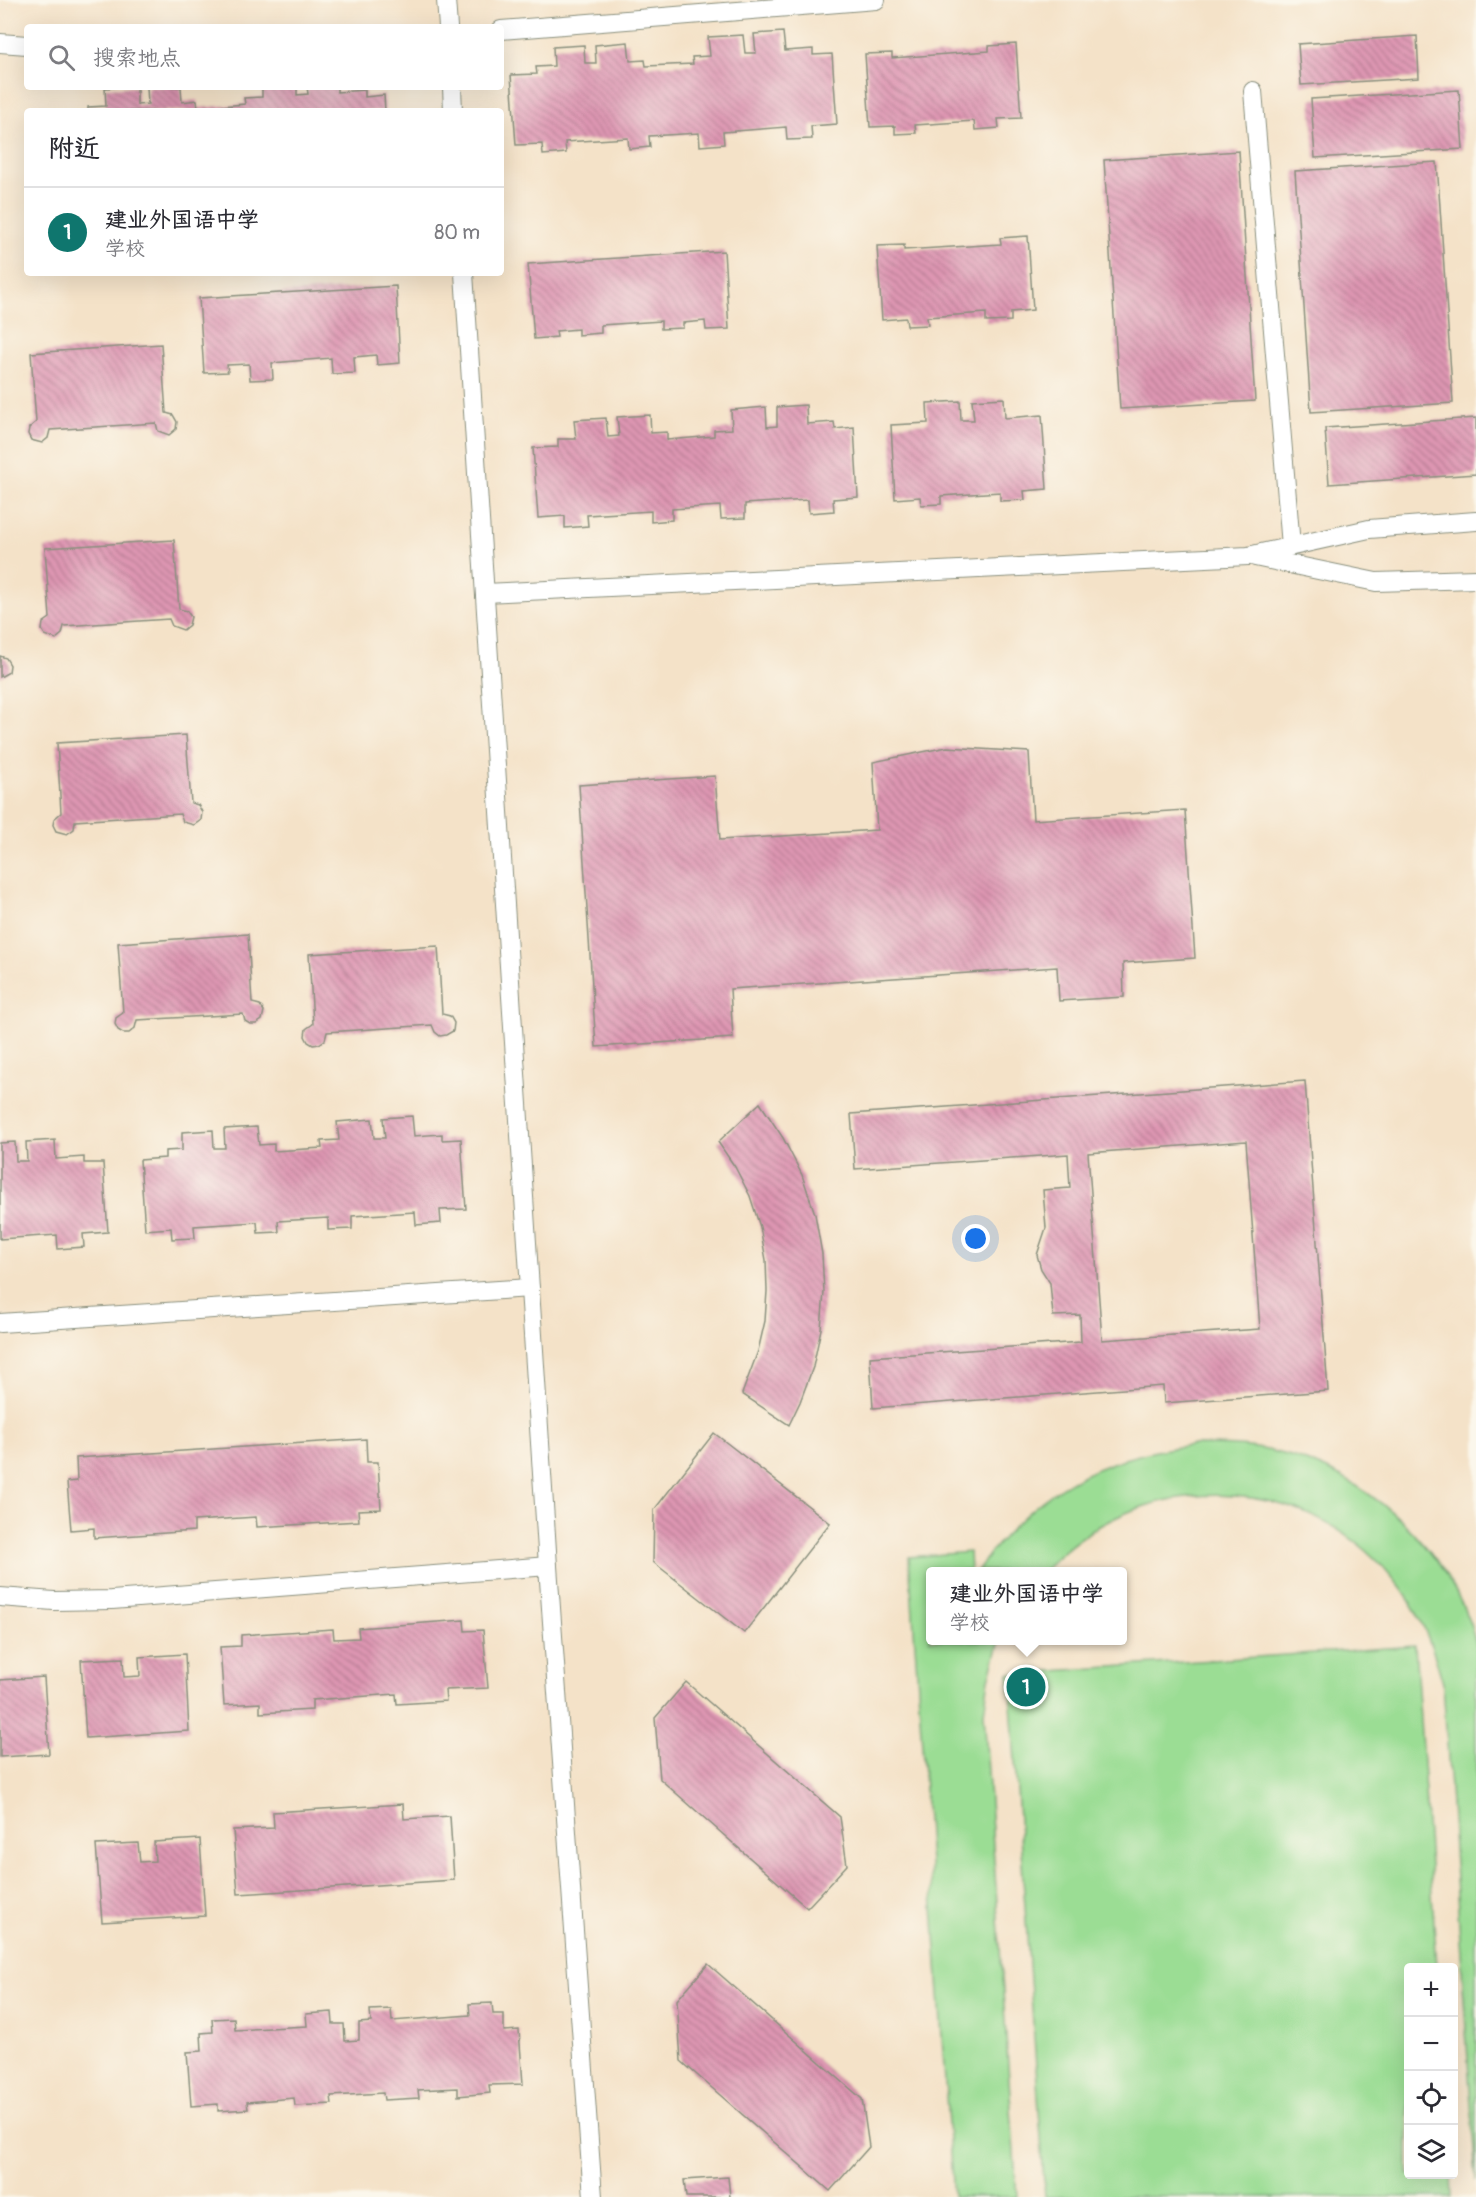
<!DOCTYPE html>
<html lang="zh">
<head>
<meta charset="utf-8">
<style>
	:root { --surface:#fff; --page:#f2f2f3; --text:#2b2b33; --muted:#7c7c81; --line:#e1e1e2; --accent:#0f766e }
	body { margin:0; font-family:Pangolin,"LXGW WenKai TC",sans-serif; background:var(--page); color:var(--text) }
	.controls { position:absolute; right:18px; bottom:18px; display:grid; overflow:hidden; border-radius:6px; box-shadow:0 6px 24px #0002 }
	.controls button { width:54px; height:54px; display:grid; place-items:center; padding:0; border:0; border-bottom:2px solid var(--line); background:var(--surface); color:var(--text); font:30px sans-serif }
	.you { position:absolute; left:976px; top:1239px; width:21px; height:21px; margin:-15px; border:4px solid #fff; border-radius:50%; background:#1a73e8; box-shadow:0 0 0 9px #1a73e833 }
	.badge { display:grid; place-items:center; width:39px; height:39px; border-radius:50%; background:var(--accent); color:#fff; font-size:20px; font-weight:700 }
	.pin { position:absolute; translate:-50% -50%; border:3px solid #fff; box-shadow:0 2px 6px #0006 }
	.popup { position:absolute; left:926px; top:1567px; width:201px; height:78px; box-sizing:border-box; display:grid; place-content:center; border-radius:6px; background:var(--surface); filter:drop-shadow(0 2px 4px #0005); font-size:20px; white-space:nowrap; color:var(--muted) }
	.popup b { font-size:22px; color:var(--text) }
	.popup::after { content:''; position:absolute; left:50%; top:100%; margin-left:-12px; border:12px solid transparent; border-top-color:var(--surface) }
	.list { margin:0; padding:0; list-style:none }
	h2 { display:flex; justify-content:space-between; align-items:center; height:78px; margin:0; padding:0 24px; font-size:26px }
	h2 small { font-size:20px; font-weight:400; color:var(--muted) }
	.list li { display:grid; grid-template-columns:39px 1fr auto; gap:18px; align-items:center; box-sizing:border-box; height:90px; padding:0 24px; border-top:2px solid var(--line) }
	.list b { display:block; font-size:22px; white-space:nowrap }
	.list p { margin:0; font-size:20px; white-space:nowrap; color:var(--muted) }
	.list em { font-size:20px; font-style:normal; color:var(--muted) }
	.icon { flex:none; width:33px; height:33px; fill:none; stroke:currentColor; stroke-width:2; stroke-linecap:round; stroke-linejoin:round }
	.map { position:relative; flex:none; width:1476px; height:2197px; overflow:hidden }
	.search { position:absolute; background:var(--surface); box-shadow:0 6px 24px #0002; left:24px; top:24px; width:480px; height:66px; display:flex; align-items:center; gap:15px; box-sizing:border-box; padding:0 21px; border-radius:6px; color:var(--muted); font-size:22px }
	.panel { position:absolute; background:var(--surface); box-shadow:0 6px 24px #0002; left:24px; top:108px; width:480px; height:168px; border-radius:6px }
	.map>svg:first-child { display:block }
	.grass { fill:#9bdd94; stroke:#5d8d64; stroke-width:1.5 }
	.building { fill:url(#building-back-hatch); fill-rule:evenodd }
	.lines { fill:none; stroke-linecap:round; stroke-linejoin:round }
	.service-casing { stroke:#8a907e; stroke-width:20 }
	.service { stroke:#fff; stroke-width:18 }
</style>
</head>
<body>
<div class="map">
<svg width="1476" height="2197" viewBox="0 0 1476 2197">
	<defs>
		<pattern id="building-back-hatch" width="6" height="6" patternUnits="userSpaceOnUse" patternTransform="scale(1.5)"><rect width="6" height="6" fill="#de96b2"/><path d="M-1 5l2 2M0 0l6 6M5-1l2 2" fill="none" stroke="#b37c92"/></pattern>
	</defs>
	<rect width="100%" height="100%" fill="#fbf7ec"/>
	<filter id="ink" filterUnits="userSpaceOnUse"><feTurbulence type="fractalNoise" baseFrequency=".0167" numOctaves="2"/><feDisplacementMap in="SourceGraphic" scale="12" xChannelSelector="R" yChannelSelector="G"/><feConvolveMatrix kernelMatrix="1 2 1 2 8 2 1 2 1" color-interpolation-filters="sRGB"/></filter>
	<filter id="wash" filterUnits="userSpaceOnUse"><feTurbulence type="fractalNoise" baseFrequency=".008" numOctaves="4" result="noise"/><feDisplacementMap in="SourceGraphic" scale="24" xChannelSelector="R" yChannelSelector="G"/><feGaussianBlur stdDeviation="1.35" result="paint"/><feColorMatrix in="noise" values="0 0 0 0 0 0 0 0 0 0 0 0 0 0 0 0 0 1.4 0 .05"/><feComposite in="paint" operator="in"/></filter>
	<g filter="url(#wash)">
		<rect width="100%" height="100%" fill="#f4e2c8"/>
		<g class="grass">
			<path d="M1194,1445c26,0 53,0 78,6 96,22 178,97 204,192v538l-33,-498c-11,-39 -24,-75 -51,-106 -89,-107 -256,-109 -348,-6h-67c56,-80 121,-115 217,-126z"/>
			<path d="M969,1552l1,19 -40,1v68l70,1 -11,38 -5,34 33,484h-64l-44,-640z"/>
			<path d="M1415,1646l22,321 -29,1v206l43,1 1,22h-407l-36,-523z"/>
		</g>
		<g id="blocks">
			<g class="building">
				<path d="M783,32l2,19 28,-2v6l19,-1 5,70 -26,2 1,13 -25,1 -1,-13 -63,5 1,12 -24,2 -1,-13 -50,3 1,11 -21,2 -1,-11 -63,4 1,11 -23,2 -1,-11 -26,1 -5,-70 26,-1 -1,-7 18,-1 -1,-19 31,-2 1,18h11l-1,-18 33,-3 2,19 15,-1 1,6 47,-2 -1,-7 18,-1 -2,-19 35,-2 2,18h11l-2,-19z"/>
				<path d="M1417,36l2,42 -118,7 -3,-41z"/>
				<path d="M1016,44l5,74 -23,1 1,9 -24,2 -1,-9 -59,4 1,8 -21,1v-8l-25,1 -5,-73 27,-1v5l97,-7v-5z"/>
				<path d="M122,87h15v18l11,-1 -1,-17h34l1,15 15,-2 1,8 47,-4 -1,-6 18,-1v-10h35v8l11,-1 -1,-7h30v5l28,-2v7l19,-2 1,16h-297v-4l18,-1 -1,-18z"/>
				<path d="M1459,90l4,59 -148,9 -4,-59z"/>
				<path d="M1239,151l16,250 -135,8 -16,-249z"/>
				<path d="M1437,162l16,241 -142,9 -16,-241z"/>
				<path d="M1028,236l5,74 -22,2v9l-25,1v-9l-59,4 1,8 -21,1 -1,-8 -24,2 -5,-74 27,-1v5l97,-6 -1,-6z"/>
				<path d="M724,251l5,78 -23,1 -1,-9 -22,2v5l-22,1v-8l-60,4v8l-23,2v-6l-22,2 1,6 -23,2 -6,-75z"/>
				<path d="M396,286l4,77 -23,2 -1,-10 -22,2 1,16 -23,1 -1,-16 -59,5 1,16 -23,1 -1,-16 -22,1 1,7 -24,1 -5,-75z"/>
				<path d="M161,344l5,69 7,2 4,7 -1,7 -7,6 -11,-4 -2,-8 -106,7 -2,8 -6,5 -11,-3 -3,-6 1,-6 7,-6 -5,-69z"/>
				<path d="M1004,398l1,20 37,-3 5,74 -23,2 1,9 -25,1v-9l-59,4v8l-20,1 -1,-8 -25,2 -4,-74 37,-2 -1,-20 33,-2 1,19h13l-2,-20z"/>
				<path d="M806,405l1,19 27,-2 1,7 19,-2 4,70 -25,2 1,12 -25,2 -1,-13 -63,4v14l-24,1 -1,-13 -48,3v11l-21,2v-11l-64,4 1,11 -23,2v-12l-27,2 -5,-70 25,-1v-8h18l-2,-19 32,-2 2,19 11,-1 -2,-19 33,-2 1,18 16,-1v8l47,-4v-6l18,-1 -1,-19 35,-3 1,20 10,-1v-19z"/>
				<path d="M1476,418v56l-147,10 -4,-56z"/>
				<path d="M174,540l5,69 8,2 4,6 -2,8 -6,5 -11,-4 -3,-7 -105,7 -2,8 -6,5 -11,-4 -3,-5 1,-7 7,-5 -5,-70z"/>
				<path d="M0,656l6,2 4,7 -1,7 -9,5z"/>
				<path d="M186,735l5,68 7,2 4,7 -1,8 -7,5 -11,-3 -3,-8 -105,7 -1,8 -7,5 -11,-3 -3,-6 1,-6 7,-6 -4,-70z"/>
				<path d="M947,747l82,5 4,68 152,-10 10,148 -72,5 1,34 -65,4 -2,-34 -327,22 3,49 -137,9 -17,-262 136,-9 5,64 157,-10 -4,-68z"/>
				<path d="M248,934l4,69 8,2 4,6 -2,9 -6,4h-6l-5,-3 -2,-7 -106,6 -2,8 -6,5h-6l-5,-3 -3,-6 1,-6 7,-5 -5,-70z"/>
				<path d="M438,946l4,68 8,2 4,7 -1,8 -7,4 -6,1 -5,-4 -3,-7 -105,7 -2,8 -6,4 -6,1 -5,-3 -3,-6 1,-7 7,-5 -4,-70z"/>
				<path d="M1305,1081l23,310 -164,12 -1,-17 -290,22 -3,-51 211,-15 -1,-27 -27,1 -3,-33 -9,-14 -4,-14 9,-27 -3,-38 27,-2 -2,-34 -213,15 -4,-55zM1246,1141l14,188 -158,11 -14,-187z"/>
				<path d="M760,1103l23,35 19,37 13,39 7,40 2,38 -3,37 -8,38 -13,35 -11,23 -47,-31 16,-43 7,-30 2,-30 -1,-31 -6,-33 -10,-31 -15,-29 -17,-25z"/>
				<path d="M412,1116l2,20 28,-2v6l19,-1 5,70 -26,1 1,13 -25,2 -1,-13 -63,4v13l-24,1v-12l-50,3 1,11 -21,1 -1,-11 -63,4 1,12 -23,1 -1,-11 -26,2 -5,-70 25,-2v-7l17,-1v-18l31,-2 1,18h11l-1,-19 33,-2 2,18 15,-1v7l48,-3 -1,-7 18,-1 -2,-18 35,-3 2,19h11l-2,-20z"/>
				<path d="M55,1140l1,19 28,-2v6h19l5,69 -25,2 1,13 -26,2 -1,-14 -57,4v-96l15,-1 1,19h11l-1,-19z"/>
				<path d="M714,1433l116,90 -86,110 -91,-71 1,-52z"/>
				<path d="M366,1439l1,23h11l3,47 -23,1 1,11 -102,6 -1,-10 -62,4v10l-100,7v-10l-23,2 -4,-48 10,-1 -1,-23z"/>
				<path d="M464,1620l1,11 18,-1 5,58 -43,2 1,11 -49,3 -1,-10 -84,6v10l-52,3v-10l-36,2 -4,-58 21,-1v-11l92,-6 1,10 25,-1 -1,-10z"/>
				<path d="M185,1654l4,77 -103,7 -5,-78 42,-2 1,19 16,-1 -1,-19z"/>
				<path d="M44,1677l5,77 -49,3v-77z"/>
				<path d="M686,1682l154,135 7,48 -40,43 -147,-129 -5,-61z"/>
				<path d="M403,1804l1,15 46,-3 4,64 -216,14 -5,-64 41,-2 -1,-16z"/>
				<path d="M200,1839l5,77 -103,6 -6,-77 42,-2 2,19 15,-1 -1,-19z"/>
				<path d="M708,1964l154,135 7,48 -39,44 -149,-130 -4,-61z"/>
				<path d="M492,2003l1,11h11v17l15,-1 4,54 -34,1 1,8 -32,3v-8l-40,2 1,8 -35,2 -1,-7 -52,3 1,8 -37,2 -1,-8 -47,4 1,7 -30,2v-7l-27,2 -4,-54 15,-1 -1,-18 12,-1 -1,-13 22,-1 1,12 72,-4 -1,-12 26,-2 1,12h11l1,17 14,-1v-17l12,-1 -1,-12 21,-1 1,12 78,-6 -1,-11z"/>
				<path d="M728,2177l2,20h-44l-2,-17z"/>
			</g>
		</g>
	</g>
	<g filter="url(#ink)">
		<use href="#blocks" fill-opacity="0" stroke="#8a907e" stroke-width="1.5"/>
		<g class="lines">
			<defs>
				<g id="service">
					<path d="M446,0l2,27"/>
					<path d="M501,30l375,-30"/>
					<path d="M0,43l27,2"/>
					<path d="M452,87l1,24"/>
					<path d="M1253,91l38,455"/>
					<path d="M464,273l84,1293 45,631"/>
					<path d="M1255,557l121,25 100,-3"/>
					<path d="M485,593l763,-37 121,-27 107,-8"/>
					<path d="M0,1323l530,-35"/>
					<path d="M0,1597l54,4 58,-1 436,-34"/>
				</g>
			</defs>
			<use href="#service" class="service-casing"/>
			<use href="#service" class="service"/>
		</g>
	</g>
</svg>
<div class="controls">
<button>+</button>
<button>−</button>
<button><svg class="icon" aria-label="locate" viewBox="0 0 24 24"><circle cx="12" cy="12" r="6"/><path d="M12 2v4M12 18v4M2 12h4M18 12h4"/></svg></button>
<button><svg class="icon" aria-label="layers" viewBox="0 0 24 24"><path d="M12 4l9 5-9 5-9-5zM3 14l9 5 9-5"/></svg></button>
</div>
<div class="you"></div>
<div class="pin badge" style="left:1026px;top:1687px">1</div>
<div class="popup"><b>建业外国语中学</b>学校</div>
<div class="search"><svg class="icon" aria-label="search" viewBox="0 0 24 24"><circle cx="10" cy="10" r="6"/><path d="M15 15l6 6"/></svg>搜索地点</div>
<section class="panel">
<h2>附近<small></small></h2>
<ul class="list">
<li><span class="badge">1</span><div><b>建业外国语中学</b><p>学校</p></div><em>80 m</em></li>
</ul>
</section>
</div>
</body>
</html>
